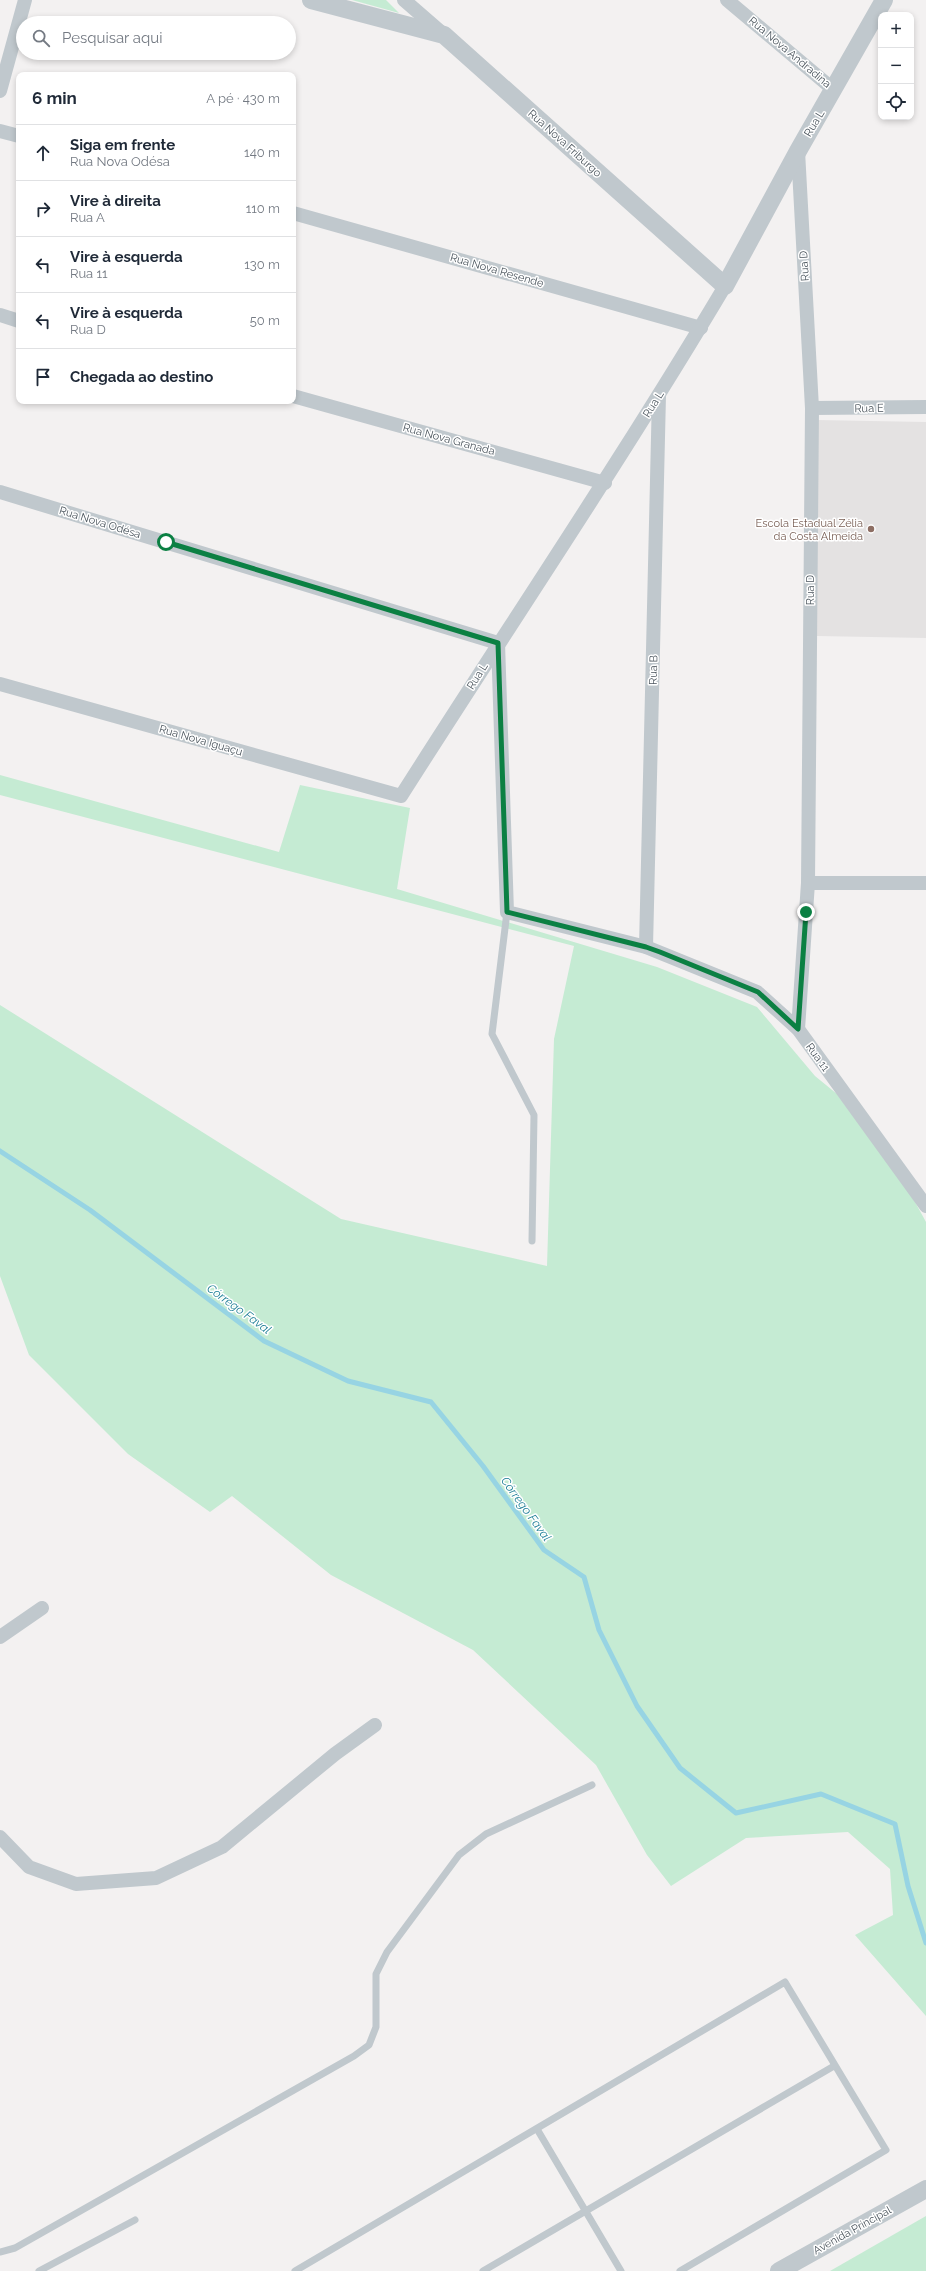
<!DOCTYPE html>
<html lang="pt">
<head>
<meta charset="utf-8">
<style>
	:root { --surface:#fff; --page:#f6f6f7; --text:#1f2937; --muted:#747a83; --line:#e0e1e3 }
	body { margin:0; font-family:Raleway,sans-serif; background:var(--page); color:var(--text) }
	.controls { position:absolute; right:12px; top:12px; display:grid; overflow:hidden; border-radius:8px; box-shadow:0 2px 6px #0003 }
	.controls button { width:36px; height:36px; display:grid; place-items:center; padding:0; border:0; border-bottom:1px solid var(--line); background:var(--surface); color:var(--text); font:20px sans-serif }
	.stop { position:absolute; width:12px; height:12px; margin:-9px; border:3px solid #0b8043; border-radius:50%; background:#fff }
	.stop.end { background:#0b8043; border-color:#fff; box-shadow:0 1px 4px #0008 }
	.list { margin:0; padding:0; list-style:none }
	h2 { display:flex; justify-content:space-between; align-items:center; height:52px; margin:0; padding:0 16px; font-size:17px }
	h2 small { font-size:13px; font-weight:400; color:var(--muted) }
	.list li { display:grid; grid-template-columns:26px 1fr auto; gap:12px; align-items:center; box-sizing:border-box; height:56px; padding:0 16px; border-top:1px solid var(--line) }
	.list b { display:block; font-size:15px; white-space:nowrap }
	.list p { margin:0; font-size:13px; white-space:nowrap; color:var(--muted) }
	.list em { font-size:13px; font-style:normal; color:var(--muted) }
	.icon { flex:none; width:22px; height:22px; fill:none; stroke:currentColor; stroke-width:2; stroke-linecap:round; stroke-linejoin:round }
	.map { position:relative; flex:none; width:926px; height:2271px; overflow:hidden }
	.search { position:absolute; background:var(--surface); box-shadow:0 2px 6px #0003; left:16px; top:16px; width:280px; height:44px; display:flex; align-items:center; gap:10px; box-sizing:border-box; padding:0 14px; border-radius:22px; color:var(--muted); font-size:15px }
	.panel { position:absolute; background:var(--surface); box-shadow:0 2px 6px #0003; left:16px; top:72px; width:280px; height:332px; border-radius:8px }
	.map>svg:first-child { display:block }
	.education { fill:#e4e2e2 }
	.green { fill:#c5ebd3 }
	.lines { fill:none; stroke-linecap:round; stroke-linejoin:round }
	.stream { stroke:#97d4e3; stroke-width:5 }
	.service { stroke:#c0c8cd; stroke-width:7 }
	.minor { stroke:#c0c8cd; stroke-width:14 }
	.tertiary { stroke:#c0c8cd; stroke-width:18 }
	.route { stroke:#0b8043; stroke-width:5 }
	.education-dot { fill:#8d6e63; stroke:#fff; stroke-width:1.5 }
	.labels { text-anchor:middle; stroke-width:3; stroke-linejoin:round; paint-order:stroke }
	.street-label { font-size:11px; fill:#4a545c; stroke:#fff }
	.education-label { font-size:11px; fill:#785e54; stroke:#fff; text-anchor:end }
	.water-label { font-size:12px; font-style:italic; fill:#1c7e96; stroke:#fff }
</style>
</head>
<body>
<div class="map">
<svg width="926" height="2271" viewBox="0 0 926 2271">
	<rect width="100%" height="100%" fill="#f3f1f1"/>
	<path class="education" d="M816,420l110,2v216l-109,-2z"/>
	<g class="green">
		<path d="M352,0h34l13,13z"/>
		<path d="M0,775l279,77 21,-67 110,23 -13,81 260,78 100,40 58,69 22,18 72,97 17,31v794l-71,-81 38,-20 -3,-46 -42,-37 -102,6 -75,48 -24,-31 -51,-90 -123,-115 -142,-75 -99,-79 -22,16 -82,-58 -99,-99 -29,-79v-271l341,214 206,47 7,-227 20,-93 -574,-151z"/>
		<path d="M926,2216v55h-96z"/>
	</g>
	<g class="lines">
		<path class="stream" d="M0,1151l90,59 174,131 84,40 83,21 52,64 61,84 40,27 15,53 38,76 43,62 56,45 85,-19 74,30 13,62 18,57"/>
		<g class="service">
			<path d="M507,912l-15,122 42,81 -2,126"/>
			<path d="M537,2129l84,142"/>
			<path d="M0,2252l15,-4 339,-192 15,-11 7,-18v-53l11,-22 72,-97 27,-21 106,-49"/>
			<path d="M39,2271l96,-51"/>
			<path d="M295,2271l490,-289 101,168 -206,121"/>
			<path d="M483,2271l351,-205"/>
		</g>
		<g class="minor">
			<path d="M404,0l38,33"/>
			<path d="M727,0l107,90"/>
			<path d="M0,91l25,-91"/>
			<path d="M0,131l19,5"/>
			<path d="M798,151l14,257 -4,475 -10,146"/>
			<path d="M293,213l408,115"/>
			<path d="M0,315l19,6"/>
			<path d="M293,396l312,87"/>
			<path d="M812,408l114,-1"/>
			<path d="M0,492l498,151"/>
			<path d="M498,643l9,269 139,35 111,45 41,37 128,177"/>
			<path d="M0,684l401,112c108,-170 221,-337 324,-510"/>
			<path d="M808,883h118"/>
			<path d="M646,947l13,-552"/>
			<path d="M0,1637l42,-29"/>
			<path d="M0,1837l29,30 47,17 80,-6 66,-31 113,-93 40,-29"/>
		</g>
		<g class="tertiary">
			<path d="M311,0l133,35 281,251 73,-135 86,-151"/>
			<path d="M779,2271l147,-82"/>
		</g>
	</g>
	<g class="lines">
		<path class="route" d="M166,542l332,101 9,269 139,35 14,5 98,40 40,37 8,-117"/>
	</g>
	<circle class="education-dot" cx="871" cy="529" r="4"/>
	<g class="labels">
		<g class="street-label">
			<text transform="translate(790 52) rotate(40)" y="4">Rua Nova Andradina</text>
			<text transform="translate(814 123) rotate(-59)" y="4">Rua L</text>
			<text transform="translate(565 143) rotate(42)" y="4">Rua Nova Friburgo</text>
			<text transform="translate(804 266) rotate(-93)" y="4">Rua D</text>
			<text transform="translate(497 270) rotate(16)" y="4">Rua Nova Resende</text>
			<text transform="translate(653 404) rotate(-58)" y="4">Rua L</text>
			<text transform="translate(869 408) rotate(-1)" y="4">Rua E</text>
			<text transform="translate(449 439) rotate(15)" y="4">Rua Nova Granada</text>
			<text transform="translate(100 522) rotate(17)" y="4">Rua Nova Odésa</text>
			<text transform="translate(810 590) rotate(-90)" y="4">Rua D</text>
			<text transform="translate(653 670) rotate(-89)" y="4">Rua B</text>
			<text transform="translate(477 676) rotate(-58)" y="4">Rua L</text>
			<text transform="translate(201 740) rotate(16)" y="4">Rua Nova Iguaçu</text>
			<text transform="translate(818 1057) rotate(54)" y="4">Rua 11</text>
			<text transform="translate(852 2230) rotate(-29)" y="4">Avenida Principal</text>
		</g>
		<g class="education-label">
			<text x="863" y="527">Escola Estadual Zélia<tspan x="863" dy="13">da Costa Almeida</tspan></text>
		</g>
		<g class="water-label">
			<text transform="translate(239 1309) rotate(36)" y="4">Córrego Faval</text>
			<text transform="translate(526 1509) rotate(54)" y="4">Córrego Faval</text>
		</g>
	</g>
</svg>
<div class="controls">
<button>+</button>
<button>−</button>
<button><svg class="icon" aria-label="locate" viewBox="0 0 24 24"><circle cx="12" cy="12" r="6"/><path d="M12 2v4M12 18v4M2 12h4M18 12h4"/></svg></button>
</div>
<div class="stop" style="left:166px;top:542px"></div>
<div class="stop end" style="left:806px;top:912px"></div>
<div class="search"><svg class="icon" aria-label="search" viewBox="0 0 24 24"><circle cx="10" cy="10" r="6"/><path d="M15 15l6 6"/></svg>Pesquisar aqui</div>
<section class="panel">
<h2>6 min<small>A pé · 430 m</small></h2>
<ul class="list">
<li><svg class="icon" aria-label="ahead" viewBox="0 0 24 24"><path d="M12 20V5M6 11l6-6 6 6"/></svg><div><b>Siga em frente</b><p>Rua Nova Odésa</p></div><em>140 m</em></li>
<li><svg class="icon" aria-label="right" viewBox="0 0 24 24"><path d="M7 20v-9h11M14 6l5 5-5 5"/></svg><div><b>Vire à direita</b><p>Rua A</p></div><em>110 m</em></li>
<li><svg class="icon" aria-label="left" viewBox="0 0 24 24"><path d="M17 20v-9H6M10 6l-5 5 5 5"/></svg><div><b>Vire à esquerda</b><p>Rua 11</p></div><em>130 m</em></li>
<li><svg class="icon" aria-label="left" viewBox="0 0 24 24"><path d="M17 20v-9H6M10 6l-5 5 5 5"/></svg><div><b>Vire à esquerda</b><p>Rua D</p></div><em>50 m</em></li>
<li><svg class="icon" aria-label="arrive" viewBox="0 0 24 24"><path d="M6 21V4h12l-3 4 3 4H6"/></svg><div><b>Chegada ao destino</b></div></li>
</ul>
</section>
</div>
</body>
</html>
